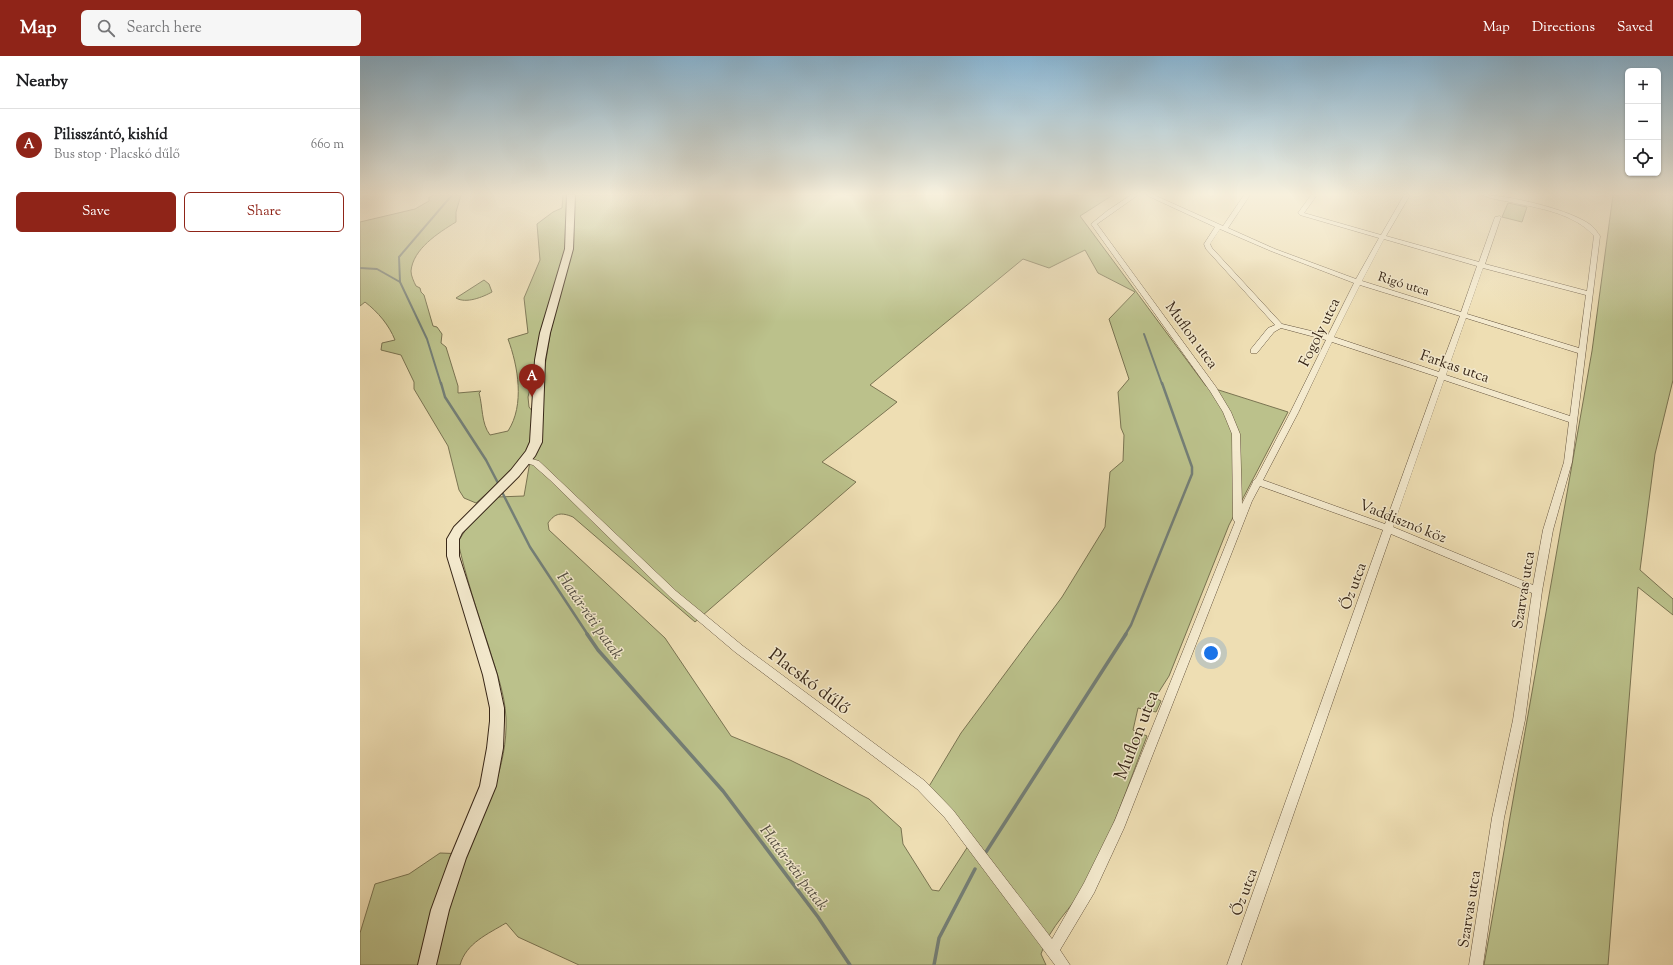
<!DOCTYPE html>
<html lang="en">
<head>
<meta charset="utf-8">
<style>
	:root { --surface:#fff; --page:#f6f6f6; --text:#202124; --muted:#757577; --line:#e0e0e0; --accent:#8f2418 }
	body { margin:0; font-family:"Sorts Mill Goudy",serif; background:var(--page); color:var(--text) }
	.controls { position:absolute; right:12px; top:12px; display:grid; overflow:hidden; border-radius:6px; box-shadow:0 1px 3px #0004 }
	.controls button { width:36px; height:36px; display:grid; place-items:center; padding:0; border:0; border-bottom:1px solid var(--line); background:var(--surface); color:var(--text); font:20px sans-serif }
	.you { position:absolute; left:851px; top:597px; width:14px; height:14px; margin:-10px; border:3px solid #fff; border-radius:50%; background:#1a73e8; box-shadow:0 0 0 6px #1a73e833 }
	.badge { display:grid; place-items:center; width:26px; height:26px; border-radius:50%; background:var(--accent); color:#fff; font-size:13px; font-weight:700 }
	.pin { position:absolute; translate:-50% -33px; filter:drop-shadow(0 1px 2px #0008) }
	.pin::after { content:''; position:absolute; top:21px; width:14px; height:12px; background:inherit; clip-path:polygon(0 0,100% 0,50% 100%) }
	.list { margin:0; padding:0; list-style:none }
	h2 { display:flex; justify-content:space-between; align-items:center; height:52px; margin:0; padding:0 16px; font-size:17px }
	h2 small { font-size:13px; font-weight:400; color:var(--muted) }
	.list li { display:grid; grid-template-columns:26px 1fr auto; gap:12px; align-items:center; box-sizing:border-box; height:72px; padding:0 16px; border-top:1px solid var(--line) }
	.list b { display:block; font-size:15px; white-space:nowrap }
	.list p { margin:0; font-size:13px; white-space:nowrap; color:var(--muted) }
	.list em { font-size:13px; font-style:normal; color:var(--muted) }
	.actions { display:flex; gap:8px; padding:12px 16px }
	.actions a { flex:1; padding:9px 0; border:1px solid var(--accent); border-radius:6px; text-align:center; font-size:14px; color:var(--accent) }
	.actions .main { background:var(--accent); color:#fff }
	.icon { flex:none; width:22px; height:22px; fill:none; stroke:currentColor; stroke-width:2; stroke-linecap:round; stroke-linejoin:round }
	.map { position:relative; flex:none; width:1313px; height:909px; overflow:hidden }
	header { display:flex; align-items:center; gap:24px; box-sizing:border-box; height:56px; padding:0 20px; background:var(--accent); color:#fff }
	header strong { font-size:19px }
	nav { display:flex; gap:22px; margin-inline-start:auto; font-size:14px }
	.search { width:280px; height:36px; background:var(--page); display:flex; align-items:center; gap:10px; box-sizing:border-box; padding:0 14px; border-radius:6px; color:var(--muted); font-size:15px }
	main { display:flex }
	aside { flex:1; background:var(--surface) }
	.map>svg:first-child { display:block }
	.green { fill:#bbc18b; stroke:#7a7452; fill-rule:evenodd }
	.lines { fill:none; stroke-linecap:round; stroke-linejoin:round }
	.stream-far2 { stroke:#747f77; stroke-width:2 }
	.stream-far1 { stroke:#747f77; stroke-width:2.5 }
	.stream { stroke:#747f77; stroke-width:3.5 }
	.street-casing { stroke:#66553f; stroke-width:1 }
	.secondary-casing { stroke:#382718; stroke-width:2 }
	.street { fill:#f4eace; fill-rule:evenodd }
	.secondary { fill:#f4eace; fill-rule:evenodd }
	.labels { text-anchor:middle; stroke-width:3; stroke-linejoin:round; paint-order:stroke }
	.far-street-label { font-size:13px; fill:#382718; stroke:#f4eace }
	.street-label { font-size:15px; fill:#382718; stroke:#f4eace }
	.water-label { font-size:16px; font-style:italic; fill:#514c40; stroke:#f4eace }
	.near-street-label { font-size:18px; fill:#382718; stroke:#f4eace }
</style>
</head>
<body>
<header>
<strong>Map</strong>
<div class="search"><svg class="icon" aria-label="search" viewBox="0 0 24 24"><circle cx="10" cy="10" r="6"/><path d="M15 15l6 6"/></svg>Search here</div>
<nav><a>Map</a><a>Directions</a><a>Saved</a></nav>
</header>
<main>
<aside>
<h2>Nearby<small></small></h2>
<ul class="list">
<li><span class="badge">A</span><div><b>Pilisszántó, kishíd</b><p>Bus stop · Placskó dűlő</p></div><em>660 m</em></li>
</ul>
<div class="actions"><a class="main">Save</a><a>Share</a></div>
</aside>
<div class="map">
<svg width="1313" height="909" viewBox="0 0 1313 909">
	<rect width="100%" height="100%" fill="#eedeb3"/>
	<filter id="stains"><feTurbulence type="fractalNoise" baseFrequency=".005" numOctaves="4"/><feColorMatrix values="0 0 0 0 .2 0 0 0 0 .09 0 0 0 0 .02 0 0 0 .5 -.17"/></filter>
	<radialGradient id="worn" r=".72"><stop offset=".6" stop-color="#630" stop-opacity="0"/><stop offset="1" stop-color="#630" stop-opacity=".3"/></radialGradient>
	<g class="green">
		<path d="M74,139h27l-5,17v10c-18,11 -43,27 -45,49 0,5 3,11 5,15l4,2 1,4 3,3 9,31 4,1 5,7 -1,9 5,4 12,39v7l23,-2 -2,2c4,14 2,30 11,42l18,-4c17,-26 10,-65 0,-92l20,-6 -4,-35 16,-38 -3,-36 16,-12 9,-4 1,-13h550l-33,21 126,170 82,26 -59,113 -60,151 -14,22 6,3 -5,11 -18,-4 -5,22 14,6c-19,49 -36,101 -61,147 -14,26 -36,42 -45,71l5,11h-467l-61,-28 -12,-14c-18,11 -40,20 -46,42h-100v-32l15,-49 34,-10 31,-21 27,1c18,-42 41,-88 39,-136 -1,-25 -11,-50 -18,-74 -11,-33 -22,-67 -30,-102l13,-21 26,-24 27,-1 8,-46 -18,19 -38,34 -12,-5 -5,-8 -11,-44 -34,-57v-7l-13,-27 -20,-5 1,-7 13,-3c-6,-15 -17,-28 -30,-38l-5,4v-84l55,-13 14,-8v-4zM725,194l13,23 37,19 -26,27 20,60 -11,13 3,36 3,7 -1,26 -13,11 -5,55 -43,70 -101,136 -33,55 44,52 -33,51 -7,-1 -29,-46 -2,-16 -32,-29 -79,-39 -59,-24 -66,-98 -116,-108 -1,-7c7,-10 13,-11 25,-6l122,105 161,-140 -34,-20 75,-60 -27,-17 153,-126 26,9zM198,228l-21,133 -8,-10 -1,-10 16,-67z"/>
		<path d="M1253,139h60v185l-18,74 -15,116 33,29v16l-35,-28 -30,378h-124l108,-614z"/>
		<path d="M1148,147l19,4 -5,15 -20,-5z"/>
		<path d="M124,224l5,4 3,8c-9,5 -26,12 -36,6z"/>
	</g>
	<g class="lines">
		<g class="stream-far2">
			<path d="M0,212l17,1 23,13"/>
			<path d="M784,278l18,50"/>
			<path d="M81,328l-14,-45 -27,-57 -1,-25 53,-62"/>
		</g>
		<g class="stream-far1">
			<path d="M81,327l4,14 41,63 13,25"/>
			<path d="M141,434l29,57 58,88"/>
			<path d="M765,579l6,-10 61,-151v-7l-30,-84"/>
		</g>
		<g class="stream">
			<path d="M227,578l11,16 125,141 95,126 32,48"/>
			<path d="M626,796l140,-218"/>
			<path d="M574,909l5,-27 36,-69"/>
		</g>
		<defs>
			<path id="street" d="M771,139h7l-41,29 119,163 15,25 9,22 2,70 11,-22v-1l3,-3 34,-65 36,-73 -45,-12 -7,4 -17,21h-6v-4l17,-21 7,-3 -69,-76 -2,-5 11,-17 -69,-32h8l69,31 21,-31h6l-22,33 47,21 81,30 23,-41 -79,-23 -2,-2 13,-18h6l-13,18 77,22 23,-40h6l-24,41 93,26 16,-45 5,-1 1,1 -16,47 102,27 7,-55c-20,-23 -56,-28 -84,-34 -9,-2 -20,-3 -27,-7 25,0 90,15 109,31 3,3 6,7 8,10l-28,226 -19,68 -11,61 -17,129 -21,98 -21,147h-14l23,-147 21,-98 19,-127 -141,-59 -150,431h-14l156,-435 -123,-44 -8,15 -128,327 -30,65 -34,57 10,15h-15l-110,-147 -28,-29 -182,-137 -65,-55 -120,-117 -17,-15 -11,-3 -1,-2 4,-3 14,4 137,130 67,55 182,135 28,29 99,129 32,-56 31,-63 120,-298 -2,-3 -1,-85 -9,-22 -13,-21 -119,-167 16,-13zM860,173l51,22 83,32 -26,52 -46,-11 -70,-76 -2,-4zM1024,183l93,27 -16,46 -99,-31zM1123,212l103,27 -7,53 -112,-34zM1000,229l100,31 -21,56 -105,-35zM1106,262l112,35 -8,63 -124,-41zM972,286l106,35 -53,147 -122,-44 35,-67zM1084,324l125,42 -5,40 -21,68 -10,55 -140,-58z"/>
			<path id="secondary" d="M207,139h8l-2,54 -23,84 -5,27 -3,82 -7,14 -16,20 -57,57 -3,6v17l38,119 7,33v13l-1,27 -7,38 -30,72 -17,52 -13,55h-18l13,-55 19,-52 30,-72 7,-38 3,-27v-13l-7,-33 -36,-119v-17l7,-12 57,-57 15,-19 4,-9 5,-82 5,-27 25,-84z"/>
		</defs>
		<use href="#street" class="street-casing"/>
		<use href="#secondary" class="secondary-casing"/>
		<use href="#street" class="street"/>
		<use href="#secondary" class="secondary"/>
	</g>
	<linearGradient id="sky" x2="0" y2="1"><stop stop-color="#89b6d4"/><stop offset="0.52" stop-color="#f7f0dd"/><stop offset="1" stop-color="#f7f0dd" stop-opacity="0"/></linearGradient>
	<rect width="1313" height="266" fill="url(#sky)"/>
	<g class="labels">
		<g class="far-street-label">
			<text transform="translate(1044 227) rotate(17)" y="5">Rigó utca</text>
		</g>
		<g class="street-label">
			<text transform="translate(959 276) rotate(-64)" y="5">Fogoly utca</text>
			<text transform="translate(832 279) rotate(54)" y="5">Muflon utca</text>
			<text transform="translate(1095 310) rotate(19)" y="5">Farkas utca</text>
			<text transform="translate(1043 465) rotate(22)" y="5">Vaddisznó köz</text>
			<text transform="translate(993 530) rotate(-70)" y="5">Őz utca</text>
			<text transform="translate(1163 534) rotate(-81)" y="5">Szarvas utca</text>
			<text transform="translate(884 836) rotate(-70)" y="5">Őz utca</text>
			<text transform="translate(1109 853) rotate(-81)" y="5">Szarvas utca</text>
		</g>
		<g class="water-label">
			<text transform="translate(231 559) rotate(55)" y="6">Határ-réti patak</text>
			<text transform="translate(435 811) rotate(53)" y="6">Határ-réti patak</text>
		</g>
		<g class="near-street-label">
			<text transform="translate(450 625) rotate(37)" y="6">Placskó dűlő</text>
			<text transform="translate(776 679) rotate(-69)" y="6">Muflon utca</text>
		</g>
	</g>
	<rect width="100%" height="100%" filter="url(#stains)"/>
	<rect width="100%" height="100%" fill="url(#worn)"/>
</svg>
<div class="controls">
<button>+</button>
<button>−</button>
<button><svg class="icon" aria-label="locate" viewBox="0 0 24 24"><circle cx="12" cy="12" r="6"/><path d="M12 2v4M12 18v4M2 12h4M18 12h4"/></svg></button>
</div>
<div class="you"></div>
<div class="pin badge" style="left:172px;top:341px">A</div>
</div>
</main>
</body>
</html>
